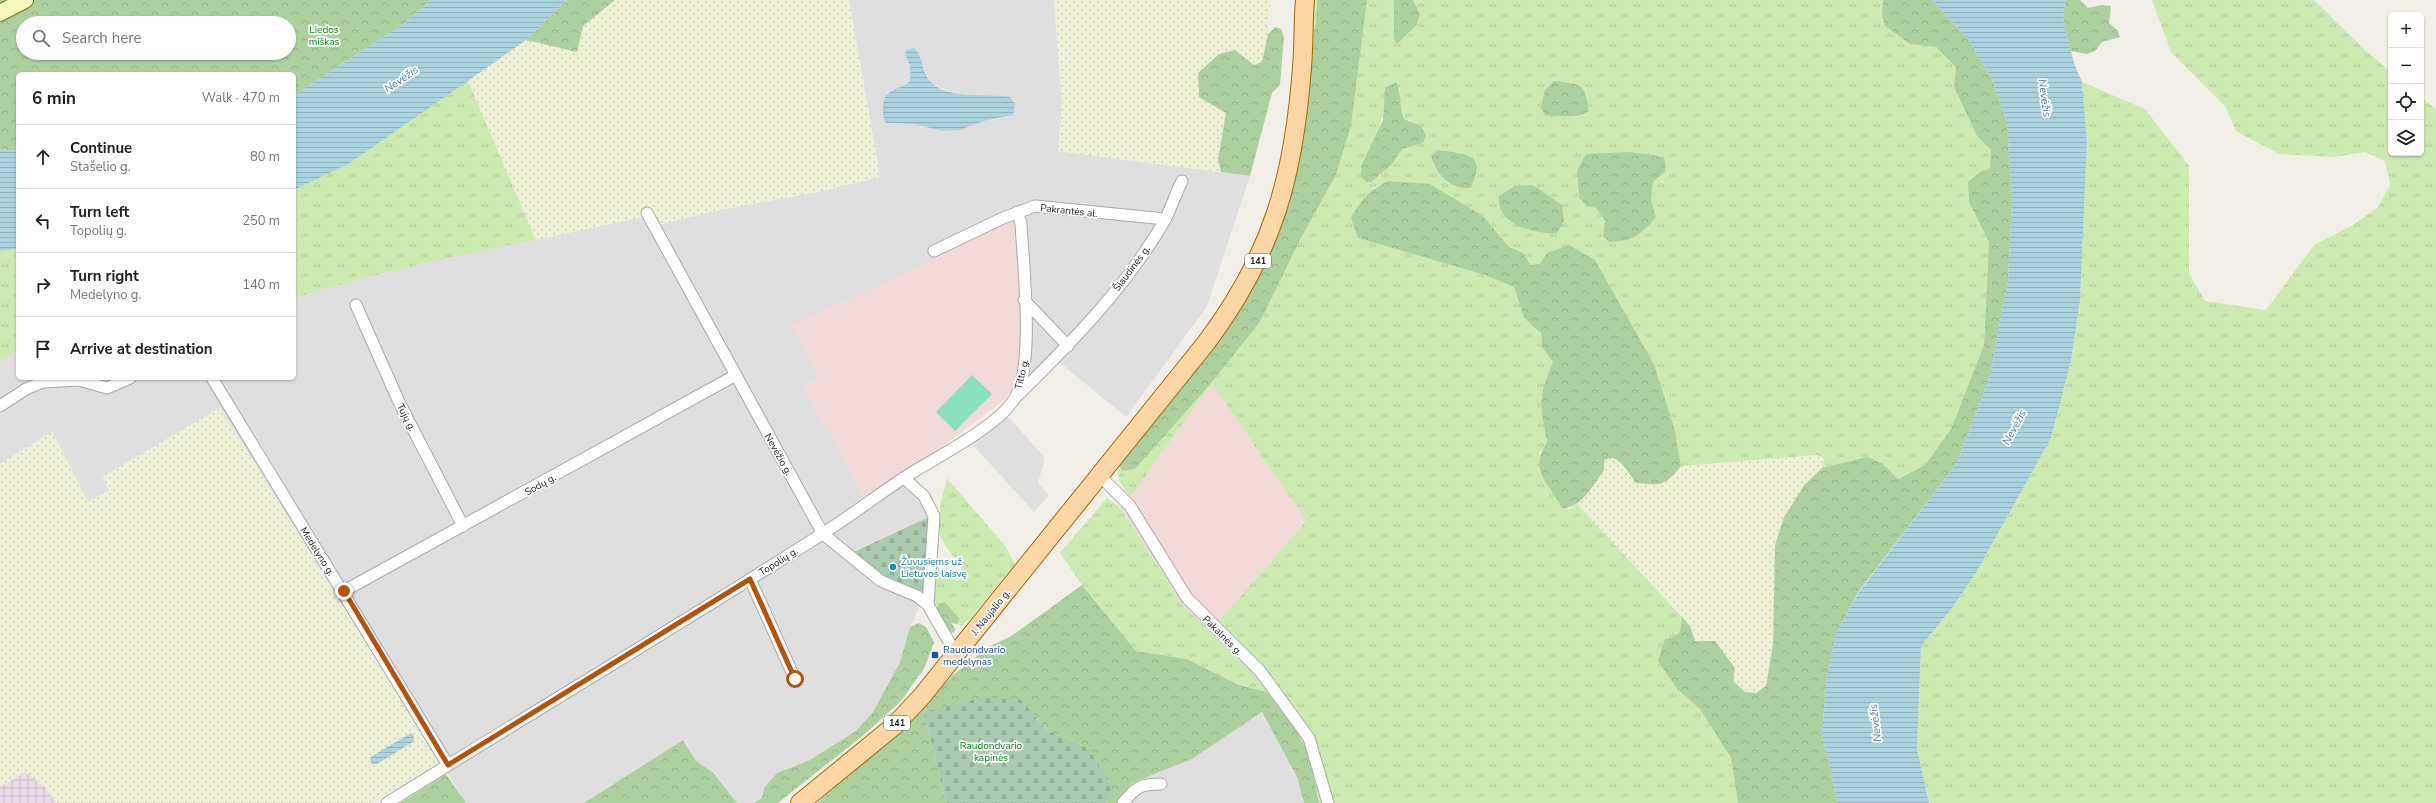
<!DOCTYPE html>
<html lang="en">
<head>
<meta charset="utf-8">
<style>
	:root { --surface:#fff; --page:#f6f6f6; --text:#222; --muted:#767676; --line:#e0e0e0 }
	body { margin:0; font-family:"Nunito Sans",sans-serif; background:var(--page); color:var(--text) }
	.controls { position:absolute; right:12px; top:12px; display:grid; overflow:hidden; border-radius:6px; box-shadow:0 1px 3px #0004 }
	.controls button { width:36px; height:36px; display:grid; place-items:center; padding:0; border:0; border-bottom:1px solid var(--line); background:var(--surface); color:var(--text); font:20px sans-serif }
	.stop { position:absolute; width:12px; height:12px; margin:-9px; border:3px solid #b45309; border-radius:50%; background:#fff }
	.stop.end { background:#b45309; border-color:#fff; box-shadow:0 1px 4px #0008 }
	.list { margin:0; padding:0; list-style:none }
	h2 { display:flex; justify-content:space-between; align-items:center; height:52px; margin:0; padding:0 16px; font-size:17px }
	h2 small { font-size:13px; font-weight:400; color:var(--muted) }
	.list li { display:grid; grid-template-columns:26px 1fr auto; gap:12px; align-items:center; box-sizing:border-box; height:64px; padding:0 16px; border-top:1px solid var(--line) }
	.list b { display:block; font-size:15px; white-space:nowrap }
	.list p { margin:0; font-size:13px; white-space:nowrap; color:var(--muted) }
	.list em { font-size:13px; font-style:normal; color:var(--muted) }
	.icon { flex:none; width:22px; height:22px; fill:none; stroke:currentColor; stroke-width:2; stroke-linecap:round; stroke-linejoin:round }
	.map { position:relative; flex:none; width:2436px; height:803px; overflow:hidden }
	.search { position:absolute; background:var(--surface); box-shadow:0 1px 3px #0004; left:16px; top:16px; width:280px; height:44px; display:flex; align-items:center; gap:10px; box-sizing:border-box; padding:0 14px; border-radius:22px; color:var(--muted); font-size:15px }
	.panel { position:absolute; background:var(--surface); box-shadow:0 1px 3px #0004; left:16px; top:72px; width:280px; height:308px; border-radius:6px }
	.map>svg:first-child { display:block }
	.residential { fill:#e0dfdf; fill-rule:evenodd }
	.commercial { fill:#f2dad9 }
	.industrial { fill:url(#industrial-grid) }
	.farmland { fill:url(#farmland-dots) }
	.grass { fill:url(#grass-tufts); fill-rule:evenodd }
	.forest { fill:url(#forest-crowns); fill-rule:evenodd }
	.cemetery { fill:url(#cemetery-stones) }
	.pitch { fill:#88e0be }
	.water { fill:url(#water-rules) }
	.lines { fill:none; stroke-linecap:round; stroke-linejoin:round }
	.minor-casing { stroke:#a9a9a9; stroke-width:13 }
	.secondary-casing { stroke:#707d05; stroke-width:18 }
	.primary-casing { stroke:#a06b00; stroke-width:20 }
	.minor { stroke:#fff; stroke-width:11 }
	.secondary { stroke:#f7fabf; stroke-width:16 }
	.primary { stroke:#fcd6a4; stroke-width:18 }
	.route { stroke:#b45309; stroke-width:5 }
	.culture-dot { fill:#0f9aa8; stroke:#fff; stroke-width:1.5 }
	.transit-dot { fill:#1a4fb4; stroke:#fff; stroke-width:1.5 }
	.labels { text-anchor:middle; stroke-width:3.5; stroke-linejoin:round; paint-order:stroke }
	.shield { fill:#fff; stroke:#646464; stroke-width:1 }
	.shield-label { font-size:9px; font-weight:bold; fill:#222 }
	.park-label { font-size:10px; fill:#0c8416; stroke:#fff }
	.street-label { font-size:10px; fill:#222; stroke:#fff }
	.culture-label { font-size:10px; fill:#0d838f; stroke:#fff; text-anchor:start }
	.transit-label { font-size:10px; fill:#164399; stroke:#fff; text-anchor:start }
	.water-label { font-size:11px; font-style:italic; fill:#4a7aab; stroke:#fff }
</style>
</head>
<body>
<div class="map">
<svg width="2436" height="803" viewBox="0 0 2436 803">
	<defs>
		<pattern id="industrial-grid" width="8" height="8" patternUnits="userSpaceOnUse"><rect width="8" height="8" fill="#ebdbe8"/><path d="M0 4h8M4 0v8" fill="none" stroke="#c9bcc7"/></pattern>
		<pattern id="farmland-dots" width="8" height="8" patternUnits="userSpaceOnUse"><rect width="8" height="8" fill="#eef0d5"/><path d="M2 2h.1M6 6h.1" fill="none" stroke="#ccceb7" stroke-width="1.8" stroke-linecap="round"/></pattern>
		<pattern id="grass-tufts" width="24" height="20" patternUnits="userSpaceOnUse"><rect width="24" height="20" fill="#cdebb0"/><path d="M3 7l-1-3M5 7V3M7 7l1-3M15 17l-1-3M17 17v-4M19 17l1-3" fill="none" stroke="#b0c997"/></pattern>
		<pattern id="forest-crowns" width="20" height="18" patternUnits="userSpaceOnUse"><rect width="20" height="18" fill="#add19e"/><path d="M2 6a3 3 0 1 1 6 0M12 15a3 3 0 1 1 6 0" fill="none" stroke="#95b388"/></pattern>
		<pattern id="cemetery-stones" width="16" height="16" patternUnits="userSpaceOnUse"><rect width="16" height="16" fill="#aacbaf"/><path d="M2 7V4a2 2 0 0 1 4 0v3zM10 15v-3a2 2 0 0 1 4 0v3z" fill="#92ae96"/></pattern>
		<pattern id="water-rules" width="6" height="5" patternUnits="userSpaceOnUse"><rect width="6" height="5" fill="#aad3df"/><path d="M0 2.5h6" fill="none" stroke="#92b5bf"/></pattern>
	</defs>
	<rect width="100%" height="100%" fill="#f2efe9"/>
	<g class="residential">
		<path d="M849,0h205l8,103 -3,48 191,25 -44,132 -80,109 -67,-55 -24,21 -18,-12 5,-17 -8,-128 -7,-5 -78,41 -110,116 -15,9 61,110 30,-18 14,8 14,17 6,13 -78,35 75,40 -16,35 -10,35 -27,50 -17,19 -48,30 -31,12 -13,15 -2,10 -8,5h-17l-23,-31 -18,-11 -13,-21 -99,63h-118l-246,-395 -117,70 7,12 -22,12 -36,-70 -52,32v-104l18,-9v27h276v-80l46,-14 122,-30 190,-39 68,-5 97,-18 63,-15zM917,50l13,32 8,5 21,7 18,1 32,22 -25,4 -24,9 -17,1 -30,-7 -27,-1 1,-30 16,-7 7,-5v-15l-5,-12z"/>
		<path d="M1006,414l39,44 -7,25 11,12 -15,17 -62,-68z"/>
		<path d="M1262,712l35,65 7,26h-187l15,-20 60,-24z"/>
	</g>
	<g class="commercial">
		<path d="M1006,221l8,5 8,128 -9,34 -9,12 -94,71 -45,27 -61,-111 15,-10 -28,-51 138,-64z"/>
		<path d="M1212,382l94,139 -96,110 -26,-24 -63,-99z"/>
	</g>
	<path class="industrial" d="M25,772l21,16 10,15h-56v-16z"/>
	<g class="farmland">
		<path d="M615,0h234l31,177 -63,15 -97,18 -61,15 -7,-10 -116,25 -68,-159 58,-41 51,12 6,-26z"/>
		<path d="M1054,0h216l-2,34 -6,28 -8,3 -19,-15 -16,4 -20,43 27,16 -8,45 3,14 -163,-21 4,-48z"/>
		<path d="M220,408l219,354 -66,41h-317l-10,-15 -21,-16 -25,15v-323l52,-32 36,70 21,-12 -7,-13z"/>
		<path d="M1817,455l7,4 -2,9 -17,16 -21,33 -9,28 -2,99 -7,42 -10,7 -11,-1 -12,-11 2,-13 -40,-27 -5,-15 -113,-122 11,-13 16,-30 4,-3 4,-1 6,4 18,22 35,-4 10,-13z"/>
	</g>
	<g class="grass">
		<path d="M1312,0h5l-1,22 -6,20z"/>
		<path d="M1367,0h27v39l10,-1 13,-13 -2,-22 -2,-3h470l-1,16 28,28 26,3 20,20 -2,20 23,49 14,14 -1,18 -10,4 -11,30 20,40 -5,103 -33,84 -26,36 -28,14 -15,-16 -15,-6 -45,11 2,-9 -7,-4 -136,11 -7,-39 -20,-63 -59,-104 -64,5 -8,-12 -14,-5 -26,-32 -54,-32 -41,-3 -15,7 -15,50 127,37 29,12 10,31 17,15 1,14 11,15c-16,36 -13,43 -6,80l-8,11 23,55 7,1 8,-5 105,113 -2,16 -4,4 2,53 22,19 31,49 7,45h-419l-9,-47 -43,-64 -28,-7 -52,-26 -51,-8 -54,-66 -22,-32 47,-55 14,10 63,99 26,24 96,-110 -94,-138 -82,114c-8,-11 -15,-19 -11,-33l93,-82 48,-60 40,-82 36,-65 15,-49zM1565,82c18,1 22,12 24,29 -11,8 -18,7 -31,3zM1400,89l-1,21 5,9 8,2 11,22 -21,6 -23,27 -18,-10c10,-21 22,-38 23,-62zM1437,150c15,2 32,0 40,15l-29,19 -15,-21zM1586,154l16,1 64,16 -13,11 -2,16 5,19 -53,18 2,-14 -9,-13 -17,-10 -2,-28z"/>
		<path d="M2152,0h162l53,52 24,20v81h30v-56l15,12v694h-507l-12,-54 4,-103 32,-39 24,-36 74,-133 20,-77 9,-61 7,-158 -5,-60 63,27 44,57v107l16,28 61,9 48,-65 41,-21 23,-17 12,-22 -5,-24 -20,-9 -30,5 -56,-3 -43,-23 -11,-25 -54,-54z"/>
		<path d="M468,81l68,159c-82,16 -163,34 -242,58v-108l56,-27z"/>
		<path d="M18,249v102l-18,9v-109z"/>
		<path d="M947,478l59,69 9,17 -46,56 -8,6 -4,-2 3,-5 -15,-17 -8,7 -4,-10 2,-36 12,15 11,2 6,-7c-4,-13 -17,-21 -22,-34 -8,-17 1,-44 5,-61z"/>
	</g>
	<g class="forest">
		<path d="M0,0h430l-25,23 -111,72v-21h-276v77l-18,-2zM23,23h266v30h-266z"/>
		<path d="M567,0h48l-32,26 -6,26 -51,-12z"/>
		<path d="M1317,0h50l-16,126 -15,49 -36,65 -40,82 -48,60 -77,87 -13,2 -4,-9 136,-179 62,-261z"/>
		<path d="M1394,0h19l7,14 -3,11 -20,19 -3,-5z"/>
		<path d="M1883,0h49l35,37 25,42 15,43 5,78 -4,80 -18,96 -33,87 -98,128 -22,41 -10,44 -5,58 16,69h-100l-7,-45 -31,-49 -22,-19 -20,-29 7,-22c17,-3 15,-7 17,-22l8,9 5,15h20l20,27 -2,13 12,11 11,1 10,-7 7,-42 2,-99 9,-28 21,-33 17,-16 45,-11 15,6 16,16 27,-14 26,-36 33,-84 5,-103 -20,-40 -1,-20 12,-10 10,-4 1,-18 -14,-14 -23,-49 2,-20 -20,-20 -26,-3 -25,-18 -3,-10z"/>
		<path d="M2065,0h15l8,8 13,-3 10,1 -2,17 8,7 3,7 -18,5 -7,9 -8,3 -16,-3 -8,-32z"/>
		<path d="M1275,27l6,2 3,8 -4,48 -8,8 -22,83 -29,-4 -3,-13 8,-46 -27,-16 -1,-24 21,-19 16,-4 19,15 8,-3 6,-28z"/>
		<path d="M1554,81c26,3 31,1 35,30 -14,10 -28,3 -44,5l-4,-8 4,-18z"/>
		<path d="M1396,83c7,11 2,24 8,36l17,7 5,9 -3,8 -21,6 -10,15 -21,18h-5l-5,-6v-10l22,-46 2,-33z"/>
		<path d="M1437,150c26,3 53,3 33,38 -21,1 -33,-13 -39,-32z"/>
		<path d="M1630,152l34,5 2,14 -13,11 -2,16 5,19c-15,18 -23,24 -47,25l-6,-7 2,-14 -9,-13 -9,-2 -8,-8 -2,-28 9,-16z"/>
		<path d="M1388,181l42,3 53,32 26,31 14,6 8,12 9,-1 7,-11 22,-8 26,15 59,104 20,63 7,39c-16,21 -21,19 -45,17 -8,-10 -19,-33 -32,-22v9c-10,14 -23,39 -42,38 -13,-25 -34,-38 -15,-66 -7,-38 -10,-43 6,-80l-11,-15 -1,-14 -17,-15 -10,-31 -29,-12 -127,-37 -7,-20c10,-18 18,-28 37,-37z"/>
		<path d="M1533,185l29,20 2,16 -7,12c-23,1 -61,-8 -58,-37l16,-10z"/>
		<path d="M1082,585l54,66 51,8 52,26 28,7 28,37 15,27 9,47h-15l-7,-26 -35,-65 -70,47 -60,24 -15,20h-11l6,-13 -23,-42 -43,-18 -25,-30 -97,12 22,91h-129l85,-74 51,-54 37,-29 20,-9z"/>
		<path d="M945,602l15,17 -3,5 -6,-1 4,5 -1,5 -5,-2 -12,-22 2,-5z"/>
		<path d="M919,623l7,4 8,15 -9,25 -24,34 -35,32 -88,70h-24l8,-5 2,-10 13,-15 31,-12 48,-30 17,-19 27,-50 10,-35z"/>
		<path d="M683,740l13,21 17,11 24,31h-153z"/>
		<path d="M446,774l20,29h-66z"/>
	</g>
	<g class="cemetery">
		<path d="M929,517l-3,75 -36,-11 -39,-28z"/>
		<path d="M984,697l37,3 25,30 43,18 24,42 -7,13h-160l-22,-91z"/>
	</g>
	<path class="pitch" d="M972,375l20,19 -37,37 -19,-19z"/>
	<g class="water">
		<path d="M430,0h137l-41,40 -58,41 -118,82 -56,27v-95l111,-72z"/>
		<path d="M1932,0h133l-2,19 11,44 8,19 5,60 -7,158 -9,61 -20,77 -74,133 -24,36 -32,39 -4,103 12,54h-91l-16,-69 5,-58 10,-44 22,-40 98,-129 33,-87 18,-96 4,-80 -5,-78 -15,-43 -25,-42z"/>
		<path d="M914,48c9,8 8,24 16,33 15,19 58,12 80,16l5,7 -2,11 -29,6 -24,9 -17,1 -30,-7 -27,-1c-3,-5 -3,-9 -3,-15 1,-21 14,-16 27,-27v-15l-5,-12 1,-4z"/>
		<path d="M0,149l18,2v98l-18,2z"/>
		<path d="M411,733l3,3 -1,6 -36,22h-5l-2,-6 2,-2z"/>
	</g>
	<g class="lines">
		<defs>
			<g id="minor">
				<path d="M647,213l176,321 58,47 36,15 11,9 28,49"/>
				<path d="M934,251l69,-33 32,-12 130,13"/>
				<path d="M1024,300l44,46"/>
				<path d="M356,305l43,97 64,124"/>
				<path d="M212,378l236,387"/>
				<path d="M1018,395c54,-53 109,-109 147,-175 6,-12 11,-27 17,-39"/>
				<path d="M0,406l26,-17 17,-7 36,-2 28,8 23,-10"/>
				<path d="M1100,476l30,30 57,92 73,73 49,67 19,65"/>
				<path d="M904,478l20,18 10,20 -6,89"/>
				<path d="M750,579l45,100"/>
				<path d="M344,591l392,-216"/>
				<path d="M387,803c144,-90 291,-177 435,-269 27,-17 53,-37 80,-55 30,-20 95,-51 113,-81 20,-34 8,-133 6,-175l-4,-11"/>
				<path d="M1123,803c13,-16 17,-19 38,-19"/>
			</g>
			<path id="secondary" d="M0,13l25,-13"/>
			<path id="primary" d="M800,803l94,-77 28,-30 284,-353c67,-89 88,-167 96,-276 2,-22 1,-45 3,-67"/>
		</defs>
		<use href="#minor" class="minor-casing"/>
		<use href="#secondary" class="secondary-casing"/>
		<use href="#primary" class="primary-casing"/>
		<use href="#minor" class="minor"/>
		<use href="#secondary" class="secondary"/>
		<use href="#primary" class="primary"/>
	</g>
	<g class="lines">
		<path class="route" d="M344,591l104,174 302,-186 45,100"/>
	</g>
	<circle class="culture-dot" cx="893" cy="567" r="4"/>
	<rect class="transit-dot" x="931" y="651" width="8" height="8" rx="2"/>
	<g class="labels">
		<g class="shield">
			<rect x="1245" y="254" width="26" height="14" rx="3"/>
			<rect x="884" y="716" width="26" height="14" rx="3"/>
		</g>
		<g class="shield-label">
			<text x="1258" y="264">141</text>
			<text x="897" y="726">141</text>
		</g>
		<g class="park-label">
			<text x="324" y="33">Liedos<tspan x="324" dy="12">miškas</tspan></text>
			<text x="991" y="749">Raudondvario<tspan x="991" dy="12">kapinės</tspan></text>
		</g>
		<g class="street-label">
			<text transform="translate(1069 210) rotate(6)" y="4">Pakrantės al.</text>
			<text transform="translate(1131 268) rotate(-53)" y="4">Šiaudinės g.</text>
			<text transform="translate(1021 374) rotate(-76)" y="4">Tilto g.</text>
			<text transform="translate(407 417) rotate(63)" y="4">Tujų g.</text>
			<text transform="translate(779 454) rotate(61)" y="4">Nevėžio g.</text>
			<text transform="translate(540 484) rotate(-29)" y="4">Sodų g.</text>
			<text transform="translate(318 551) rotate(58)" y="4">Medelyno g.</text>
			<text transform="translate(778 561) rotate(-32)" y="4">Topolių g.</text>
			<text transform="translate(990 612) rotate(-51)" y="4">J. Naujalio g.</text>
			<text transform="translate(1223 635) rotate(45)" y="4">Pakalnės g.</text>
		</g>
		<g class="culture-label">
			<text x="901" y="565">Žuvusiems už<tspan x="901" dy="12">Lietuvos laisvę</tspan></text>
		</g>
		<g class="transit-label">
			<text x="943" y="653">Raudondvario<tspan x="943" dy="12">medelynas</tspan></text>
		</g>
		<g class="water-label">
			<text transform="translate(401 79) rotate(-34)" y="4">Nevėžis</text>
			<text transform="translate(2045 98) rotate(82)" y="4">Nevėžis</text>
			<text transform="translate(2014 427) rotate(-62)" y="4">Nevėžis</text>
			<text transform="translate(1875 723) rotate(-97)" y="4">Nevėžis</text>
		</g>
	</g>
</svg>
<div class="controls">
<button>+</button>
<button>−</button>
<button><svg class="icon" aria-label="locate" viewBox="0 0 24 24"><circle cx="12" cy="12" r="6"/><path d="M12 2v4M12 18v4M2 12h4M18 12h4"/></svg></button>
<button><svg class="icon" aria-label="layers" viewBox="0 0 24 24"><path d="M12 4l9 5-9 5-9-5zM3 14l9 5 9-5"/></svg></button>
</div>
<div class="stop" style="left:795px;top:679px"></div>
<div class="stop end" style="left:344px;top:591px"></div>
<div class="search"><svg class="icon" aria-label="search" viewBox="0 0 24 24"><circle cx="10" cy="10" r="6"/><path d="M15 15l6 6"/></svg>Search here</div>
<section class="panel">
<h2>6 min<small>Walk · 470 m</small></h2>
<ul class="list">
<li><svg class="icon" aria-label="ahead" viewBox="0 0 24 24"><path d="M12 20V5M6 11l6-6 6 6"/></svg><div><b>Continue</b><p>Stašelio g.</p></div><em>80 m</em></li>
<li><svg class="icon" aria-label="left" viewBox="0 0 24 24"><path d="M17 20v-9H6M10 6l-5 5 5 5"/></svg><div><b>Turn left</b><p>Topolių g.</p></div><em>250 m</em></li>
<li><svg class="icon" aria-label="right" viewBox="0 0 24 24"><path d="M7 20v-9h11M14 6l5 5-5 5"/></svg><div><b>Turn right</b><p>Medelyno g.</p></div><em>140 m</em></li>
<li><svg class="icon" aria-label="arrive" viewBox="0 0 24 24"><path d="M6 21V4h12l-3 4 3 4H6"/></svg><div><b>Arrive at destination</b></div></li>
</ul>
</section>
</div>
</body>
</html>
